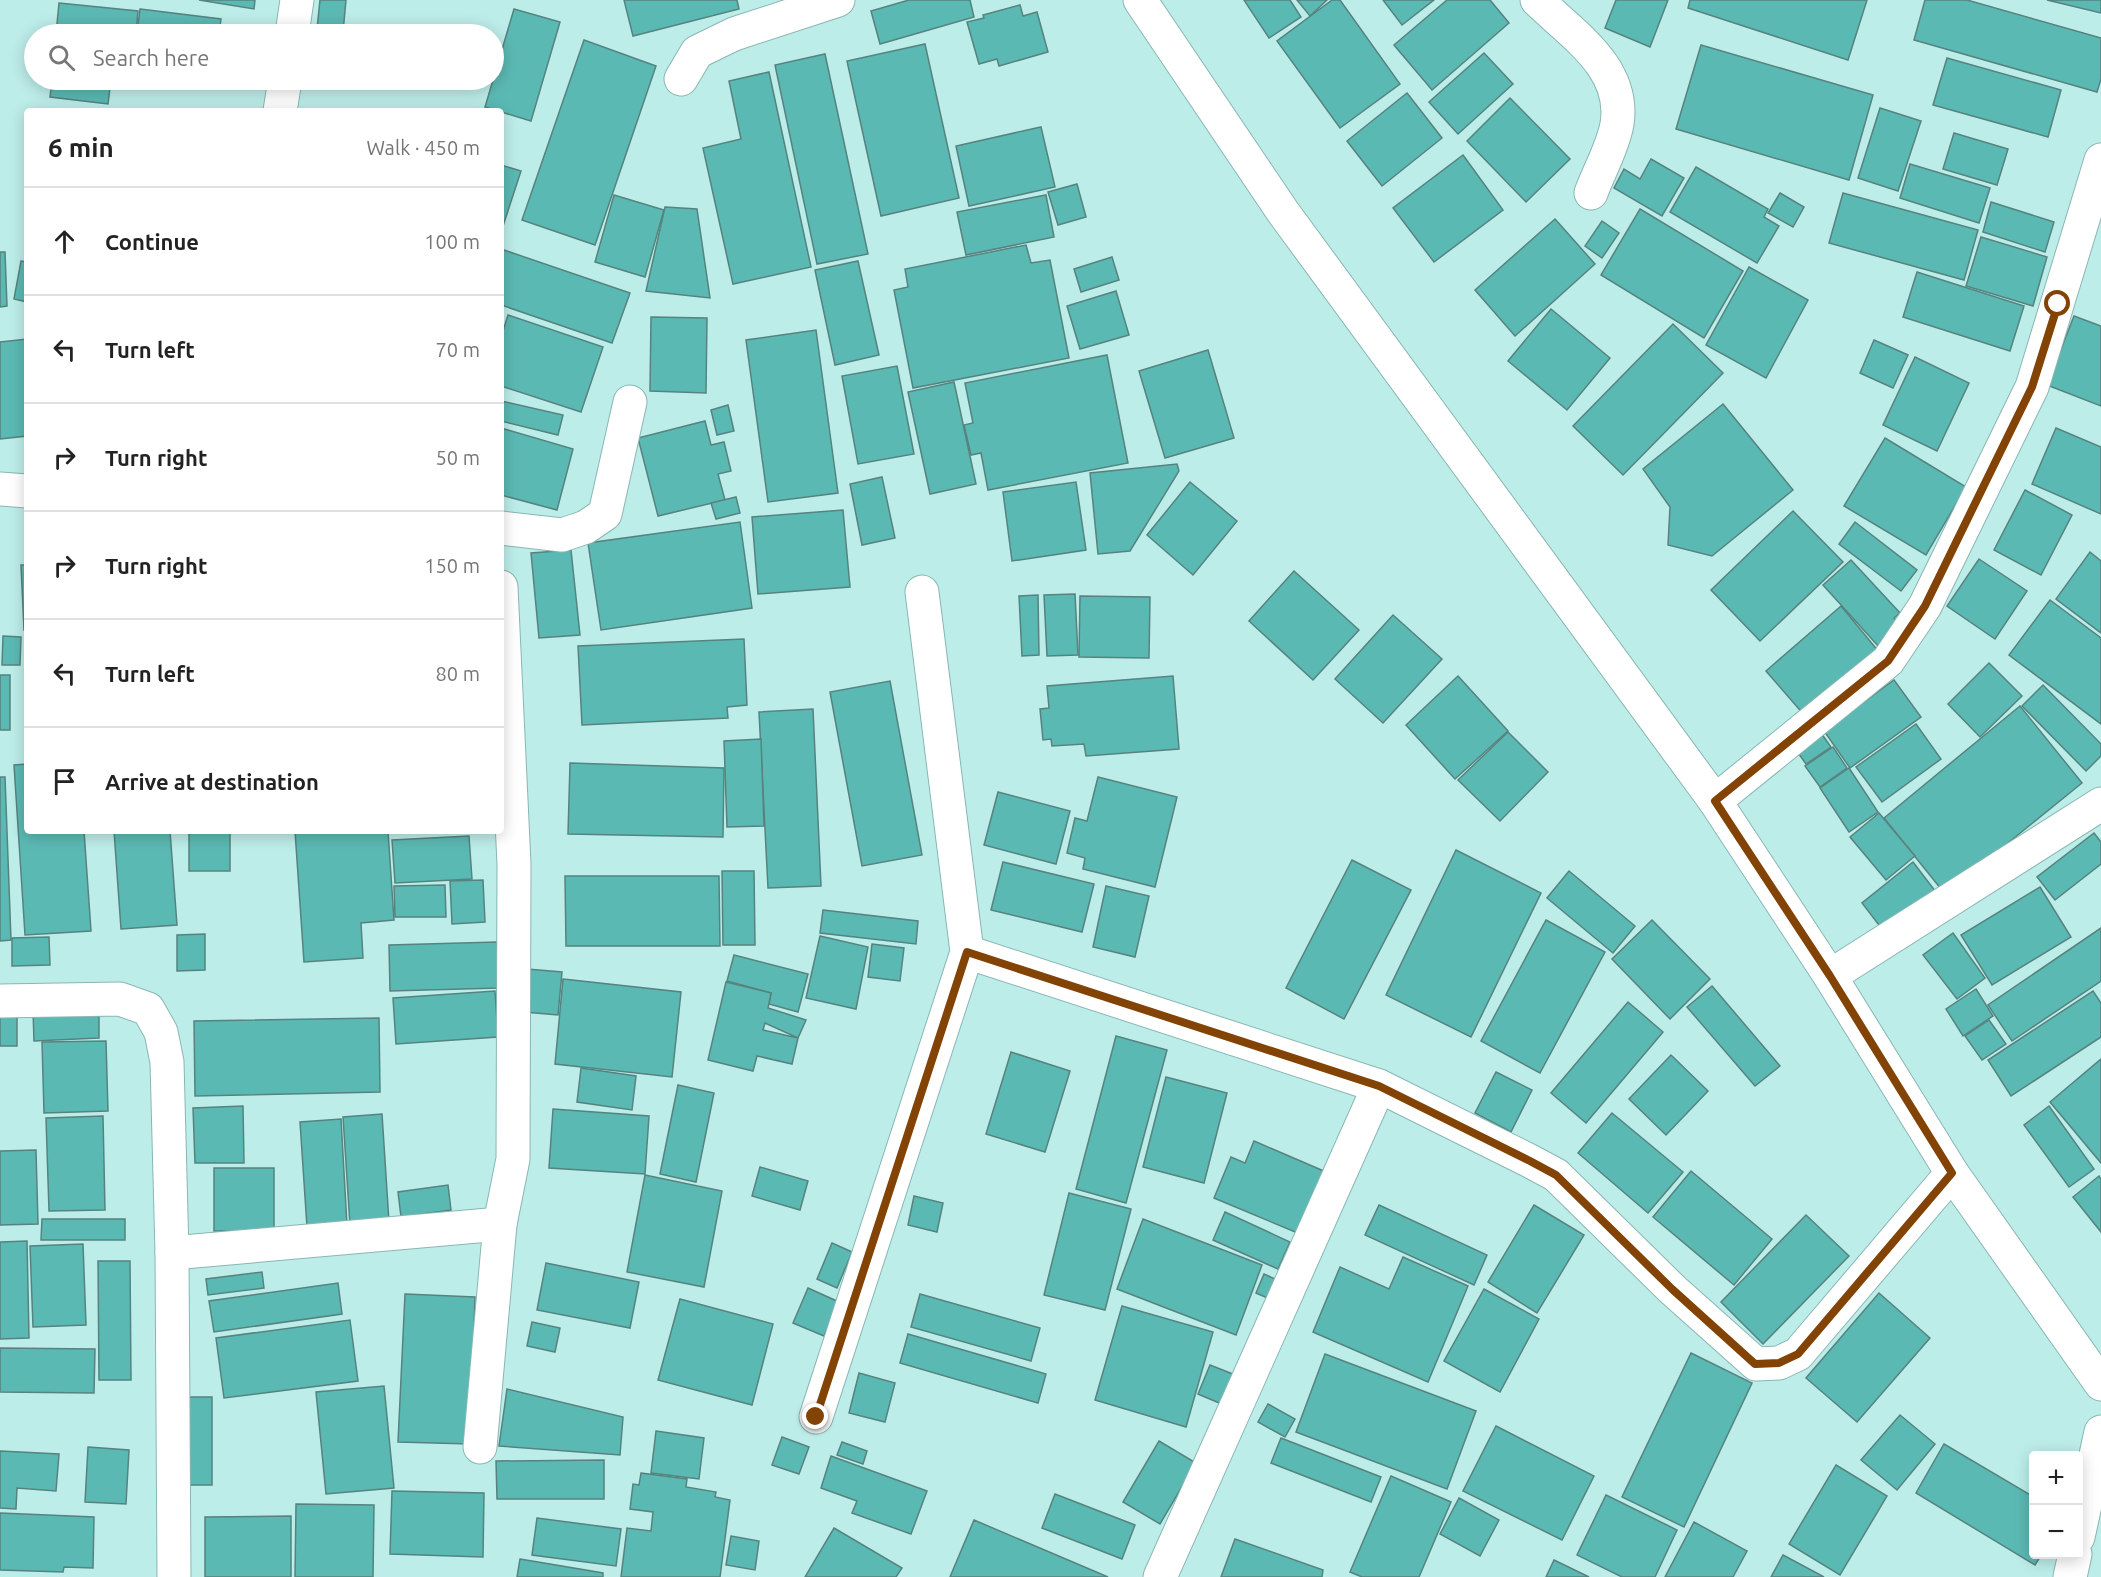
<!DOCTYPE html>
<html lang="en">
<head>
<meta charset="utf-8">
<style>
	:root { --surface:#fff; --page:#f2f2f2; --text:#222; --muted:#767676; --line:#e0e0e0 }
	body { margin:0; font-family:Ubuntu,sans-serif; background:var(--page); color:var(--text) }
	.controls { position:absolute; right:18px; bottom:18px; display:grid; overflow:hidden; border-radius:6px; box-shadow:0 3px 15px #0003 }
	.controls button { width:54px; height:54px; display:grid; place-items:center; padding:0; border:0; border-bottom:2px solid var(--line); background:var(--surface); color:var(--text); font:30px sans-serif }
	.stop { position:absolute; width:18px; height:18px; margin:-14px; border:4px solid #824305; border-radius:50%; background:#fff }
	.stop.end { background:#824305; border-color:#fff; box-shadow:0 2px 6px #0008 }
	.list { margin:0; padding:0; list-style:none }
	h2 { display:flex; justify-content:space-between; align-items:center; height:78px; margin:0; padding:0 24px; font-size:26px }
	h2 small { font-size:20px; font-weight:400; color:var(--muted) }
	.list li { display:grid; grid-template-columns:39px 1fr auto; gap:18px; align-items:center; box-sizing:border-box; height:108px; padding:0 24px; border-top:2px solid var(--line) }
	.list b { display:block; font-size:22px; white-space:nowrap }
	.list em { font-size:20px; font-style:normal; color:var(--muted) }
	.icon { flex:none; width:33px; height:33px; fill:none; stroke:currentColor; stroke-width:2; stroke-linecap:round; stroke-linejoin:round }
	.map { position:relative; flex:none; width:2101px; height:1577px; overflow:hidden }
	.search { position:absolute; background:var(--surface); box-shadow:0 3px 15px #0003; left:24px; top:24px; width:480px; height:66px; display:flex; align-items:center; gap:15px; box-sizing:border-box; padding:0 21px; border-radius:33px; color:var(--muted); font-size:22px }
	.panel { position:absolute; background:var(--surface); box-shadow:0 3px 15px #0003; left:24px; top:108px; width:480px; height:726px; border-radius:6px }
	.map>svg:first-child { display:block }
	.building { fill:#5bb9b3; stroke:#56837f; stroke-width:1.5 }
	.lines { fill:none; stroke-linecap:round; stroke-linejoin:round }
	.minor-casing { stroke:#89b7b3; stroke-width:35 }
	.minor { stroke:#fff; stroke-width:33 }
	.route { stroke:#824305; stroke-width:8 }
</style>
</head>
<body>
<div class="map">
<svg width="2101" height="1577" viewBox="0 0 2101 1577">
	<rect width="100%" height="100%" fill="#bdede9"/>
	<g class="building">
		<path d="M199,0h56l-1,9z"/>
		<path d="M320,0h26l-3,32 -26,-3z"/>
		<path d="M624,0h113l2,9 -106,27z"/>
		<path d="M909,0h61l4,17 -94,27 -9,-33z"/>
		<path d="M1244,0h46l11,17 -32,21z"/>
		<path d="M1297,0h30l-17,16z"/>
		<path d="M1332,0h8l60,84 -60,44 -63,-87z"/>
		<path d="M1383,0h51l-32,25z"/>
		<path d="M1447,0h43l19,23 -77,67 -38,-45z"/>
		<path d="M1616,0h52l-18,47 -45,-19z"/>
		<path d="M1690,0h177l-19,60 -160,-52z"/>
		<path d="M1925,0h42l134,38v41l-4,13 -183,-52z"/>
		<path d="M2047,0h54v13z"/>
		<path d="M59,3l79,8 -2,23h-80z"/>
		<path d="M1020,5l3,11 14,-4 11,40 -49,14 -2,-7 -18,5 -12,-42 17,-4 -1,-3z"/>
		<path d="M140,9l81,10 -2,15h-82z"/>
		<path d="M514,9l46,13 -29,99 -46,-14z"/>
		<path d="M584,40l72,26 -61,179 -73,-25z"/>
		<path d="M925,44l34,154 -78,18 -34,-155z"/>
		<path d="M1701,45l172,50 -24,85 -173,-51z"/>
		<path d="M1484,53l29,31 -55,50 -29,-32z"/>
		<path d="M825,54l43,200 -51,10 -42,-199z"/>
		<path d="M1947,58l114,32 -13,47 -115,-32z"/>
		<path d="M769,72l42,195 -78,17 -30,-136 38,-9 -12,-58z"/>
		<path d="M52,80h59l-3,24 -58,-7z"/>
		<path d="M1407,93l35,45 -60,48 -35,-45z"/>
		<path d="M1510,98l60,61 -44,43 -59,-61z"/>
		<path d="M1880,108l41,13 -23,70 -40,-13z"/>
		<path d="M1041,127l14,60 -86,19 -13,-60z"/>
		<path d="M1954,133l54,16 -11,36 -54,-16z"/>
		<path d="M1463,155l40,55 -69,52 -41,-54z"/>
		<path d="M1651,159l33,19 -22,38 -48,-28 10,-19 16,10z"/>
		<path d="M1910,164l80,24 -11,35 -79,-25z"/>
		<path d="M501,165l20,6 -20,61z"/>
		<path d="M1696,167l72,42 -4,8 15,9 -22,37 -87,-51z"/>
		<path d="M1077,184l9,33 -28,8 -10,-33z"/>
		<path d="M1780,193l24,14 -11,20 -25,-14z"/>
		<path d="M1843,193l135,37 -14,50 -135,-37z"/>
		<path d="M614,195l50,15 -19,67 -50,-15z"/>
		<path d="M1046,195l8,42 -88,18 -9,-43z"/>
		<path d="M1991,202l63,20 -9,30 -62,-20z"/>
		<path d="M665,207l32,2 13,89 -64,-7z"/>
		<path d="M1640,209l103,62 -39,67 -103,-63z"/>
		<path d="M1555,219l40,45 -80,72 -40,-46z"/>
		<path d="M1602,221l17,12 -17,25 -17,-12z"/>
		<path d="M1981,237l66,20 -14,49 -67,-20z"/>
		<path d="M1026,245l5,18 19,-3 19,98 -156,30 -19,-98 14,-3 -3,-18z"/>
		<path d="M501,249l129,44 -18,50 -111,-38z"/>
		<path d="M0,252h5l2,54 -7,1z"/>
		<path d="M1112,257l7,23 -38,12 -7,-23z"/>
		<path d="M21,261l6,1v40l-13,-3z"/>
		<path d="M858,261l21,94 -44,10 -20,-95z"/>
		<path d="M1749,267l59,33 -42,78 -60,-33z"/>
		<path d="M1917,272l107,34 -14,45 -107,-34z"/>
		<path d="M1116,291l13,44 -49,14 -13,-43z"/>
		<path d="M1551,309l59,49 -43,52 -59,-49z"/>
		<path d="M508,315l95,32 -22,65 -80,-26v-49z"/>
		<path d="M2074,316l27,10v80l-54,-21z"/>
		<path d="M651,317l56,1 -1,75 -56,-2z"/>
		<path d="M1673,324l50,49 -100,102 -50,-49z"/>
		<path d="M816,330l22,163 -70,9 -22,-162z"/>
		<path d="M27,339v97l-27,3v-97z"/>
		<path d="M1874,340l34,15 -15,33 -33,-15z"/>
		<path d="M1208,350l26,88 -69,20 -26,-87z"/>
		<path d="M1107,355l21,108 -140,27 -7,-37 -10,2 -7,-30 9,-2 -8,-40z"/>
		<path d="M1915,357l54,26 -32,68 -54,-26z"/>
		<path d="M897,366l17,88 -56,10 -16,-88z"/>
		<path d="M954,382l22,102 -46,10 -22,-102z"/>
		<path d="M501,401l62,14 -5,20 -57,-14z"/>
		<path d="M1723,404l70,86 -81,66 -44,-11 2,-38 -27,-38z"/>
		<path d="M728,405l6,26 -17,4 -6,-25z"/>
		<path d="M705,421l6,24 13,-3 7,29 -13,3 7,26 -67,16 -20,-78z"/>
		<path d="M501,428l72,21 -16,61 -56,-15z"/>
		<path d="M2056,428l45,19v67l-69,-30z"/>
		<path d="M1885,438l81,49 -40,68 -82,-49z"/>
		<path d="M1177,464l2,7 -49,80 -32,3 -8,-81z"/>
		<path d="M882,477l13,61 -33,7 -12,-61z"/>
		<path d="M1076,482l10,68 -74,11 -9,-69z"/>
		<path d="M1190,482l47,39 -44,54 -46,-40z"/>
		<path d="M2025,490l47,25 -31,60 -47,-25z"/>
		<path d="M736,497l4,16 -24,6 -5,-16z"/>
		<path d="M843,510l7,77 -92,7 -6,-77z"/>
		<path d="M1793,511l50,51 -83,79 -49,-51z"/>
		<path d="M740,522l12,86 -151,22 -13,-87z"/>
		<path d="M1855,522l62,48 -16,21 -62,-47z"/>
		<path d="M571,550l9,85 -41,3 -8,-85z"/>
		<path d="M2090,552l11,9v72l-45,-34z"/>
		<path d="M1979,559l48,32 -32,48 -48,-33z"/>
		<path d="M1851,560l49,53 -6,5 8,8 -23,21 -56,-62z"/>
		<path d="M21,565h6v65h-3z"/>
		<path d="M1294,571l65,59 -46,50 -64,-59z"/>
		<path d="M1075,594l3,61 -31,1 -3,-61z"/>
		<path d="M1038,595l1,60 -17,1 -3,-60z"/>
		<path d="M1080,596l70,1 -1,61 -70,-1z"/>
		<path d="M2050,600l51,38v86l-92,-69z"/>
		<path d="M1841,606l38,46 -74,64 -39,-45z"/>
		<path d="M1393,615l49,44 -59,64 -48,-44z"/>
		<path d="M3,636l18,1 -1,28h-18z"/>
		<path d="M744,639l3,66 -20,2 1,11 -146,7 -4,-79z"/>
		<path d="M1989,663l33,33 -42,41 -32,-33z"/>
		<rect x="0" y="675" width="10" height="55"/>
		<path d="M1173,676l6,73 -93,7 -2,-12 -32,2 -1,-7 -8,1 -3,-31 9,-1 -2,-22z"/>
		<path d="M1458,676l50,55 -53,48 -49,-54z"/>
		<path d="M1894,680l27,37 -71,51 -26,-37z"/>
		<path d="M890,681l32,174 -60,11 -32,-174z"/>
		<path d="M2043,685l58,59v12l-15,15 -64,-65z"/>
		<path d="M2020,706l62,77 -137,111 -61,-76z"/>
		<path d="M813,709l8,177 -53,2 -9,-176z"/>
		<path d="M1916,724l25,35 -59,43 -26,-35z"/>
		<path d="M1508,732l40,40 -48,49 -42,-41z"/>
		<path d="M1821,733l10,14 -25,17 -10,-14z"/>
		<path d="M761,739l3,87 -37,1 -3,-86z"/>
		<path d="M1833,747l14,21 -27,19 -15,-21z"/>
		<path d="M570,763l154,5 -1,69 -155,-3z"/>
		<path d="M27,764v67h57l7,100 -66,4 -11,-170z"/>
		<path d="M1849,768l29,44 -29,20 -29,-44z"/>
		<path d="M0,777h5l6,163 -11,1z"/>
		<path d="M1098,777l79,20 -22,90 -72,-18 2,-11 -18,-5 8,-35 12,3z"/>
		<path d="M998,792l72,19 -14,53 -72,-19z"/>
		<path d="M1879,813l36,43 -29,24 -36,-43z"/>
		<path d="M114,831h56l7,94 -56,4z"/>
		<rect x="189" y="831" width="41" height="40"/>
		<path d="M295,831h93l6,89 -33,3 2,35 -59,4z"/>
		<path d="M2094,833l7,9v22l-46,36 -18,-23z"/>
		<path d="M469,836l3,43 -77,4 -3,-43z"/>
		<path d="M1456,850l85,43 -70,144 -85,-42z"/>
		<path d="M1352,860l59,30 -67,129 -58,-31z"/>
		<path d="M1003,862l91,22 -12,48 -91,-22z"/>
		<path d="M1913,862l23,30 -51,41 -23,-30z"/>
		<path d="M722,871h32l1,74h-32z"/>
		<path d="M1569,871l66,55 -22,27 -66,-55z"/>
		<path d="M565,876h154l1,70h-154z"/>
		<path d="M483,880l2,42 -33,2 -2,-43z"/>
		<path d="M445,885l1,32h-51l-1,-31z"/>
		<path d="M1106,886l43,10 -14,61 -42,-10z"/>
		<path d="M2040,887l31,50 -79,48 -31,-50z"/>
		<path d="M823,910l95,11 -2,23 -96,-11z"/>
		<path d="M1546,920l59,32 -65,121 -59,-32z"/>
		<path d="M1652,920l58,59 -40,40 -58,-60z"/>
		<path d="M2101,928v53l-89,60 -24,-36z"/>
		<path d="M1953,933l32,45 -28,21 -34,-44z"/>
		<path d="M205,934v36l-28,1v-36z"/>
		<path d="M820,936l48,11 -12,62 -50,-11z"/>
		<path d="M49,937l1,28 -38,1v-28z"/>
		<path d="M497,942l2,46 -109,3 -1,-46z"/>
		<path d="M872,944l32,4 -4,33 -32,-4z"/>
		<path d="M734,955l74,19 -10,38 -29,-8 2,-11 -44,-12z"/>
		<path d="M527,969l35,3 -4,43 -34,-3z"/>
		<path d="M563,979l118,13 -9,85 -117,-13z"/>
		<path d="M726,982l45,11 -3,15 38,12 -8,18 -33,-15 -2,7 35,8 -6,26 -35,-8 -4,15 -45,-11z"/>
		<path d="M1712,986l68,80 -25,20 -68,-79z"/>
		<path d="M1976,989l17,27 -30,20 -17,-27z"/>
		<path d="M495,991l3,46 -102,7 -3,-46z"/>
		<path d="M2093,991l8,12v34l-90,59 -23,-36z"/>
		<path d="M1628,1002l35,30 -77,91 -35,-30z"/>
		<path d="M99,1009v29l-65,3 -1,-30z"/>
		<rect x="0" y="1011" width="17" height="35"/>
		<path d="M379,1018l1,74 -185,4 -1,-75z"/>
		<path d="M1989,1020l17,24 -24,16 -17,-24z"/>
		<path d="M1116,1036l51,14 -41,153 -50,-14z"/>
		<path d="M106,1041l2,70 -64,2 -2,-71z"/>
		<path d="M1011,1052l59,19 -25,81 -59,-18z"/>
		<path d="M1671,1055l37,36 -42,44 -37,-36z"/>
		<path d="M2101,1059v104l-51,-61z"/>
		<path d="M581,1068l55,8 -4,34 -55,-8z"/>
		<path d="M1496,1072l36,18 -21,42 -36,-19z"/>
		<path d="M1166,1077l61,16 -23,90 -61,-16z"/>
		<path d="M678,1085l36,8 -18,89 -36,-8z"/>
		<path d="M243,1106l1,57h-49l-2,-55z"/>
		<path d="M2049,1106l45,63 -25,18 -45,-62z"/>
		<path d="M553,1109l96,7 -4,58 -96,-6z"/>
		<path d="M1612,1113l71,59 -35,41 -70,-60z"/>
		<path d="M382,1114l7,108 -39,3 -7,-108z"/>
		<path d="M103,1116l2,94 -56,1 -3,-93z"/>
		<path d="M341,1119l6,106 -40,2 -7,-105z"/>
		<path d="M1254,1141l72,31 -26,62 -86,-36 17,-41 14,6z"/>
		<path d="M36,1150l2,74 -38,1v-74z"/>
		<path d="M760,1167l48,14 -8,29 -48,-14z"/>
		<rect x="214" y="1168" width="60" height="63"/>
		<path d="M1691,1171l81,68 -38,46 -81,-68z"/>
		<path d="M645,1175l77,16 -18,96 -77,-15z"/>
		<path d="M2099,1176l2,3v53l-28,-35z"/>
		<path d="M448,1185l3,25 -50,7 -3,-25z"/>
		<path d="M1069,1193l62,16 -26,101 -61,-15z"/>
		<path d="M914,1196l29,7 -6,29 -29,-7z"/>
		<path d="M1379,1205l108,50 -13,30 -109,-50z"/>
		<path d="M1534,1205l50,30 -47,78 -49,-31z"/>
		<path d="M1225,1212l65,30 -12,27 -65,-29z"/>
		<path d="M1806,1215l43,41 -86,88 -42,-42z"/>
		<path d="M42,1219h83v21h-84z"/>
		<path d="M1143,1219l119,46 -26,70 -119,-46z"/>
		<path d="M27,1241l2,97 -29,1v-97z"/>
		<path d="M832,1243l20,9 -15,36 -20,-9z"/>
		<path d="M83,1244l3,81 -53,2 -3,-81z"/>
		<path d="M1403,1257l65,29 -40,96 -115,-50 27,-65 49,22z"/>
		<path d="M98,1261h32l1,119h-32z"/>
		<path d="M546,1263l93,19 -9,46 -93,-18z"/>
		<path d="M262,1272l2,16 -56,7 -2,-16z"/>
		<path d="M1264,1274l20,9 -7,19 -21,-9z"/>
		<path d="M338,1283l4,31 -128,18 -5,-31z"/>
		<path d="M808,1288l31,14 -15,34 -31,-13z"/>
		<path d="M1484,1289l55,30 -39,73 -56,-31z"/>
		<path d="M1879,1293l51,45 -73,84 -51,-44z"/>
		<path d="M405,1294l70,3 -5,147 -72,-2z"/>
		<path d="M920,1294l120,34 -9,33 -120,-34z"/>
		<path d="M680,1299l93,25 -21,81 -94,-25z"/>
		<path d="M1122,1306l91,26 -27,95 -91,-27z"/>
		<path d="M350,1320l8,61 -134,17 -8,-60z"/>
		<path d="M532,1322l28,6 -5,24 -28,-6z"/>
		<path d="M908,1334l138,40 -8,29 -138,-40z"/>
		<path d="M0,1348l95,1 -1,44 -94,-1z"/>
		<path d="M1691,1353l61,30 -68,144 -62,-30z"/>
		<path d="M1325,1354l151,57 -29,78 -151,-57z"/>
		<path d="M1210,1365l33,13 -12,30 -33,-14z"/>
		<path d="M859,1373l36,10 -10,39 -36,-9z"/>
		<path d="M384,1386l10,102 -68,6 -10,-102z"/>
		<path d="M507,1389l116,28 -3,38 -121,-9z"/>
		<rect x="182" y="1397" width="30" height="88"/>
		<path d="M1268,1404l27,15 -10,18 -27,-15z"/>
		<path d="M1900,1415l35,29 -38,46 -36,-30z"/>
		<path d="M1496,1426l98,50 -32,64 -99,-49z"/>
		<path d="M656,1431l48,7 -5,41 -48,-6z"/>
		<path d="M782,1437l27,10 -10,27 -27,-9z"/>
		<path d="M1281,1438l100,39 -10,25 -100,-39z"/>
		<path d="M1159,1441l37,22 -36,61 -37,-22z"/>
		<path d="M842,1442l25,9 -4,13 -26,-9z"/>
		<path d="M1944,1444l90,53v57h8l-7,11 -119,-72z"/>
		<path d="M88,1447l41,3 -3,54 -41,-2z"/>
		<path d="M0,1451l59,3 -3,37 -39,-3 -1,21 -16,-1z"/>
		<path d="M831,1456l96,35 -16,43 -59,-21 5,-12 -36,-13z"/>
		<path d="M604,1460v39h-107l-1,-38z"/>
		<path d="M1836,1465l51,31 -47,79 -51,-31z"/>
		<path d="M641,1473l46,6 -1,8 30,5 -1,5 15,3 -10,77h-99l6,-49 24,3 2,-19 -23,-3 3,-25 6,1z"/>
		<path d="M1391,1476l60,26 -32,75h-57l-12,-5z"/>
		<path d="M392,1491l92,2 -1,64 -93,-3z"/>
		<path d="M1055,1494l80,31 -13,34 -80,-31z"/>
		<path d="M1606,1495l71,35 -22,47h-33l-45,-22z"/>
		<path d="M1459,1498l40,22 -19,36 -40,-22z"/>
		<path d="M296,1504l78,1 -1,72h-78z"/>
		<path d="M0,1513l94,4 -1,51 -29,-1 -1,5 -63,-2z"/>
		<path d="M291,1516v61h-86v-60z"/>
		<path d="M537,1518l84,11 -5,37 -84,-11z"/>
		<path d="M974,1520l134,57h-158z"/>
		<path d="M1694,1522l53,29 -14,26h-68z"/>
		<path d="M834,1528l68,40 -6,9h-91z"/>
		<path d="M731,1536l28,5 -4,29 -29,-5z"/>
		<path d="M1235,1539l88,31 -1,7h-101z"/>
		<path d="M1783,1555l41,22h-53z"/>
		<path d="M520,1559l83,14v4h-86z"/>
		<path d="M1554,1560l35,17h-43z"/>
	</g>
	<g class="lines">
		<defs>
			<g id="minor">
				<path d="M1140,0l143,212 432,589 115,175 122,197 149,211"/>
				<path d="M1537,0c36,35 89,68 80,124 -4,23 -18,47 -26,69"/>
				<path d="M292,34l5,-34"/>
				<path d="M681,79l16,-27 37,-18 104,-34"/>
				<path d="M280,111l5,-31"/>
				<path d="M0,489l27,2"/>
				<path d="M501,528l61,7 24,-8 19,-13 25,-112"/>
				<path d="M1715,801l173,-140 37,-55 107,-219 69,-227"/>
				<path d="M967,952l412,134 151,75 26,14 116,114 84,75 23,-1 19,-9 154,-181"/>
				<path d="M1830,976l271,-172"/>
				<path d="M0,1001l120,-2 28,10 13,23 6,30 5,191 2,324"/>
				<path d="M172,1253l328,-29"/>
				<path d="M816,1417l151,-465 -45,-360"/>
				<path d="M480,1447l20,-223 13,-65 1,-295 -13,-277"/>
				<path d="M2078,1537l23,-105"/>
				<path d="M1160,1577l219,-491"/>
				<path d="M2070,1577l5,-23"/>
			</g>
		</defs>
		<use href="#minor" class="minor-casing"/>
		<use href="#minor" class="minor"/>
	</g>
	<g class="lines">
		<path class="route" d="M816,1417l151,-465 412,134 151,75 26,14 116,114 83,75 24,-1 19,-9 154,-181 -122,-197 -115,-175 173,-140 37,-55 107,-219 26,-83"/>
	</g>
</svg>
<div class="controls">
<button>+</button>
<button>−</button>
</div>
<div class="stop" style="left:2058px;top:304px"></div>
<div class="stop end" style="left:816px;top:1417px"></div>
<div class="search"><svg class="icon" aria-label="search" viewBox="0 0 24 24"><circle cx="10" cy="10" r="6"/><path d="M15 15l6 6"/></svg>Search here</div>
<section class="panel">
<h2>6 min<small>Walk · 450 m</small></h2>
<ul class="list">
<li><svg class="icon" aria-label="ahead" viewBox="0 0 24 24"><path d="M12 20V5M6 11l6-6 6 6"/></svg><div><b>Continue</b></div><em>100 m</em></li>
<li><svg class="icon" aria-label="left" viewBox="0 0 24 24"><path d="M17 20v-9H6M10 6l-5 5 5 5"/></svg><div><b>Turn left</b></div><em>70 m</em></li>
<li><svg class="icon" aria-label="right" viewBox="0 0 24 24"><path d="M7 20v-9h11M14 6l5 5-5 5"/></svg><div><b>Turn right</b></div><em>50 m</em></li>
<li><svg class="icon" aria-label="right" viewBox="0 0 24 24"><path d="M7 20v-9h11M14 6l5 5-5 5"/></svg><div><b>Turn right</b></div><em>150 m</em></li>
<li><svg class="icon" aria-label="left" viewBox="0 0 24 24"><path d="M17 20v-9H6M10 6l-5 5 5 5"/></svg><div><b>Turn left</b></div><em>80 m</em></li>
<li><svg class="icon" aria-label="arrive" viewBox="0 0 24 24"><path d="M6 21V4h12l-3 4 3 4H6"/></svg><div><b>Arrive at destination</b></div></li>
</ul>
</section>
</div>
</body>
</html>
